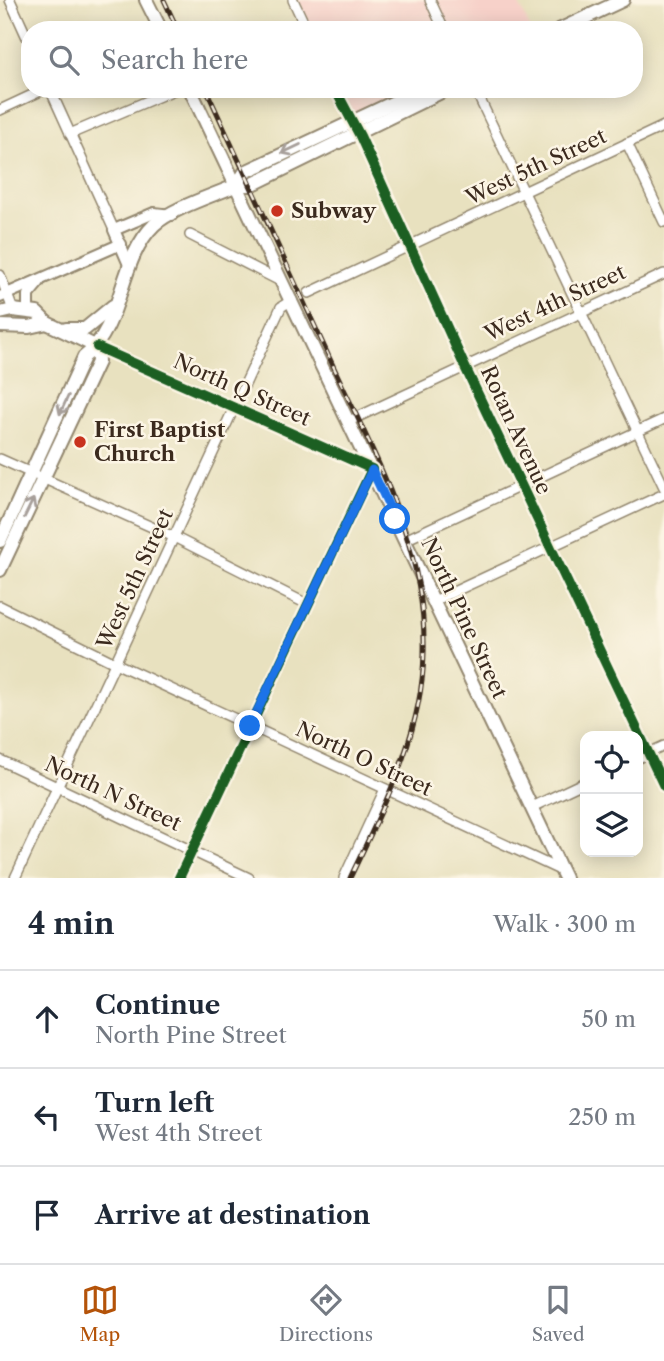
<!DOCTYPE html>
<html lang="en">
<head>
<meta charset="utf-8">
<style>
	:root { --surface:#fff; --page:#f2f2f3; --text:#1f2937; --muted:#747a83; --line:#e0e1e3; --accent:#b45309 }
	body { margin:0; font-family:"Libre Caslon Text",serif; background:var(--page); color:var(--text) }
	.controls { position:absolute; right:21px; bottom:21px; display:grid; overflow:hidden; border-radius:14px; box-shadow:0 4px 18px #0003 }
	.controls button { width:63px; height:63px; display:grid; place-items:center; padding:0; border:0; border-bottom:2px solid var(--line); background:var(--surface); color:var(--text); font:35px sans-serif }
	.stop { position:absolute; width:21px; height:21px; margin:-16px; border:5px solid #1a73e8; border-radius:50%; background:#fff }
	.stop.end { background:#1a73e8; border-color:#fff; box-shadow:0 2px 7px #0008 }
	.list { margin:0; padding:0; list-style:none }
	h2 { display:flex; justify-content:space-between; align-items:center; height:91px; margin:0; padding:0 28px; font-size:30px }
	h2 small { font-size:23px; font-weight:400; color:var(--muted) }
	.list li { display:grid; grid-template-columns:46px 1fr auto; gap:21px; align-items:center; box-sizing:border-box; height:98px; padding:0 28px; border-top:2px solid var(--line) }
	.list b { display:block; font-size:26px; white-space:nowrap }
	.list p { margin:0; font-size:23px; white-space:nowrap; color:var(--muted) }
	.list em { font-size:23px; font-style:normal; color:var(--muted) }
	.icon { flex:none; width:38px; height:38px; fill:none; stroke:currentColor; stroke-width:2; stroke-linecap:round; stroke-linejoin:round }
	.map { position:relative; flex:none; width:664px; height:878px; overflow:hidden }
	.search { position:absolute; background:var(--surface); box-shadow:0 4px 18px #0003; left:21px; right:21px; top:21px; height:77px; display:flex; align-items:center; gap:18px; box-sizing:border-box; padding:0 24px; border-radius:28px; color:var(--muted); font-size:26px }
	.sheet { height:385px; background:var(--surface) }
	nav { display:flex; justify-content:space-around; align-items:center; box-sizing:border-box; height:98px; border-top:2px solid var(--line); background:var(--surface); font-size:19px; color:var(--muted) }
	nav a { display:grid; justify-items:center; gap:4px }
	nav .on { color:var(--accent) }
	.map>svg:first-child { display:block }
	.built { fill:#f7d1c9 }
	.lines { fill:none; stroke-linecap:round; stroke-linejoin:round }
	.minor-casing { stroke:#92866e; stroke-width:12 }
	.tertiary-casing { stroke:#92866e; stroke-width:14 }
	.secondary-casing { stroke:#92866e; stroke-width:16 }
	.minor { stroke:#fff; stroke-width:9 }
	.tertiary { stroke:#fff; stroke-width:10 }
	.secondary { stroke:#fff; stroke-width:12 }
	.rail-casing { stroke:#3b2a1e; stroke-width:5 }
	.rail { stroke:#fcf5e5; stroke-width:2.5; stroke-dasharray:8; stroke-linecap:butt }
	.cycleway-casing { stroke:#fcf5e5; stroke-width:15 }
	.cycleway { stroke:#1b5e20; stroke-width:10 }
	.oneway { stroke:#a79f9a }
	.route { stroke:#1a73e8; stroke-width:9 }
	.poi-dot { fill:#c8321e; stroke:#fcf5e5; stroke-width:2.5 }
	.labels { text-anchor:middle; stroke-width:5; stroke-linejoin:round; paint-order:stroke }
	.street-label { font-size:21px; fill:#3b2a1e; stroke:#fcf5e5 }
	.poi-label { font-size:21px; font-weight:bold; fill:#3b2a1e; stroke:#fcf5e5; text-anchor:start }
</style>
</head>
<body>
<div class="map">
<svg width="664" height="878" viewBox="0 0 664 878">
	<rect width="100%" height="100%" fill="#fcf5e5"/>
	<filter id="ink" filterUnits="userSpaceOnUse"><feTurbulence type="fractalNoise" baseFrequency=".0143" numOctaves="2"/><feDisplacementMap in="SourceGraphic" scale="14" xChannelSelector="R" yChannelSelector="G"/><feConvolveMatrix kernelMatrix="1 2 1 2 8 2 1 2 1" color-interpolation-filters="sRGB"/></filter>
	<filter id="wash" filterUnits="userSpaceOnUse"><feTurbulence type="fractalNoise" baseFrequency=".00686" numOctaves="4" result="noise"/><feDisplacementMap in="SourceGraphic" scale="28" xChannelSelector="R" yChannelSelector="G"/><feGaussianBlur stdDeviation="1.57" result="paint"/><feColorMatrix in="noise" values="0 0 0 0 0 0 0 0 0 0 0 0 0 0 0 0 0 1.4 0 .05"/><feComposite in="paint" operator="in"/></filter>
	<g filter="url(#wash)">
		<rect width="100%" height="100%" fill="#e8e1bf"/>
		<g class="built">
			<path d="M297,0h220l14,30h-219z"/>
			<path d="M341,89h74l-60,28z"/>
		</g>
	</g>
	<g filter="url(#ink)">
		<g class="lines">
			<defs>
				<g id="minor">
					<path d="M10,0l20,44"/>
					<path d="M293,0l14,30"/>
					<path d="M430,0l14,30"/>
					<path d="M50,89l64,141"/>
					<path d="M335,89l25,47 105,231 199,419"/>
					<path d="M475,89l189,398"/>
					<path d="M0,110l45,-21"/>
					<path d="M70,134l106,-45"/>
					<path d="M627,143l37,79"/>
					<path d="M190,235l92,47"/>
					<path d="M0,275l13,35"/>
					<path d="M309,293l355,-167"/>
					<path d="M97,347l274,122"/>
					<path d="M349,421l315,-147"/>
					<path d="M0,459l174,78 133,67"/>
					<path d="M405,540l259,-121"/>
					<path d="M434,601l230,-107"/>
					<path d="M0,606l115,57 447,208"/>
					<path d="M638,758l26,-12"/>
					<path d="M0,760l249,118"/>
					<path d="M532,807l53,-25"/>
					<path d="M15,878l266,-571 11,-7"/>
					<path d="M344,878l41,-89"/>
				</g>
				<g id="tertiary">
					<path d="M130,267l-16,-37 40,-17 18,2"/>
					<path d="M0,297l121,-53"/>
					<path d="M28,311v-16l11,-13"/>
					<path d="M179,878l193,-409"/>
				</g>
				<g id="secondary">
					<path d="M146,0l15,30"/>
					<path d="M559,30l64,-30"/>
					<path d="M190,89l375,789"/>
					<path d="M237,185l8,-13 177,-83"/>
					<path d="M0,313l13,-3 24,3 10,10 50,24"/>
					<path d="M0,326l29,1 18,-4"/>
					<path d="M66,329h19l28,-23"/>
					<path d="M0,541l84,-184c40,-31 34,-97 70,-132 18,-17 61,-30 83,-40h14l196,-96"/>
					<path d="M0,570l98,-208 -1,-15"/>
				</g>
			</defs>
			<use href="#minor" class="minor-casing"/>
			<use href="#tertiary" class="tertiary-casing"/>
			<use href="#secondary" class="secondary-casing"/>
			<use href="#minor" class="minor"/>
			<use href="#tertiary" class="tertiary"/>
			<use href="#secondary" class="secondary"/>
			<defs>
				<g id="rail">
					<path d="M164,0l14,30"/>
					<path d="M206,89c42,90 83,180 124,270 43,94 97,187 94,294 -2,82 -40,153 -74,225"/>
				</g>
			</defs>
			<use href="#rail" class="rail-casing"/>
			<use href="#rail" class="rail"/>
			<defs>
				<g id="cycleway">
					<path d="M335,89l25,47 105,231 199,419"/>
					<path d="M97,347l275,122 -193,409"/>
				</g>
			</defs>
			<use href="#cycleway" class="cycleway-casing"/>
			<use href="#cycleway" class="cycleway"/>
		</g>
		<defs><path id="oneway-shaft" d="M-6 0H5M1.5-3L5.5 0L1.5 3" fill="none" stroke-width="1.6" stroke-linecap="round" stroke-linejoin="round" transform="scale(1.75)"/></defs>
		<g class="oneway">
			<use href="#oneway-shaft" transform="translate(291 149) rotate(154)"/>
			<use href="#oneway-shaft" transform="translate(64 405) rotate(115)"/>
			<use href="#oneway-shaft" transform="translate(29 508) rotate(-64)"/>
		</g>
	</g>
	<g class="lines" filter="url(#ink)">
		<path class="route" d="M250,726l122,-256 23,49"/>
	</g>
	<g class="poi-dot">
		<circle cx="277" cy="211" r="7"/>
		<circle cx="80" cy="442" r="7"/>
	</g>
	<g class="labels">
		<g class="street-label">
			<text transform="translate(536 167) rotate(-25)" y="7">West 5th Street</text>
			<text transform="translate(555 303) rotate(-25)" y="7">West 4th Street</text>
			<text transform="translate(242 390) rotate(24)" y="7">North Q Street</text>
			<text transform="translate(516 430) rotate(65)" y="7">Rotan Avenue</text>
			<text transform="translate(135 579) rotate(-65)" y="7">West 5th Street</text>
			<text transform="translate(464 618) rotate(65)" y="7">North Pine Street</text>
			<text transform="translate(364 759) rotate(25)" y="7">North O Street</text>
			<text transform="translate(113 794) rotate(25)" y="7">North N Street</text>
		</g>
		<g class="poi-label">
			<text x="291" y="218">Subway</text>
			<text x="94" y="437">First Baptist<tspan x="94" dy="24">Church</tspan></text>
		</g>
	</g>
</svg>
<div class="controls">
<button><svg class="icon" aria-label="locate" viewBox="0 0 24 24"><circle cx="12" cy="12" r="6"/><path d="M12 2v4M12 18v4M2 12h4M18 12h4"/></svg></button>
<button><svg class="icon" aria-label="layers" viewBox="0 0 24 24"><path d="M12 4l9 5-9 5-9-5zM3 14l9 5 9-5"/></svg></button>
</div>
<div class="stop" style="left:395px;top:519px"></div>
<div class="stop end" style="left:250px;top:726px"></div>
<div class="search"><svg class="icon" aria-label="search" viewBox="0 0 24 24"><circle cx="10" cy="10" r="6"/><path d="M15 15l6 6"/></svg>Search here</div>
</div>
<section class="sheet">
<h2>4 min<small>Walk · 300 m</small></h2>
<ul class="list">
<li><svg class="icon" aria-label="ahead" viewBox="0 0 24 24"><path d="M12 20V5M6 11l6-6 6 6"/></svg><div><b>Continue</b><p>North Pine Street</p></div><em>50 m</em></li>
<li><svg class="icon" aria-label="left" viewBox="0 0 24 24"><path d="M17 20v-9H6M10 6l-5 5 5 5"/></svg><div><b>Turn left</b><p>West 4th Street</p></div><em>250 m</em></li>
<li><svg class="icon" aria-label="arrive" viewBox="0 0 24 24"><path d="M6 21V4h12l-3 4 3 4H6"/></svg><div><b>Arrive at destination</b></div></li>
</ul>
</section>
<nav>
<a class="on"><svg class="icon" aria-label="map" viewBox="0 0 24 24"><path d="M3 6l6-2 6 2 6-2v14l-6 2-6-2-6 2zM9 4v14M15 6v14"/></svg>Map</a>
<a><svg class="icon" aria-label="directions" viewBox="0 0 24 24"><path d="M12 3l9 9-9 9-9-9zM9 14v-3h6M13 9l2 2-2 2"/></svg>Directions</a>
<a><svg class="icon" aria-label="saved" viewBox="0 0 24 24"><path d="M7 4h10v16l-5-4-5 4z"/></svg>Saved</a>
</nav>
</body>
</html>
